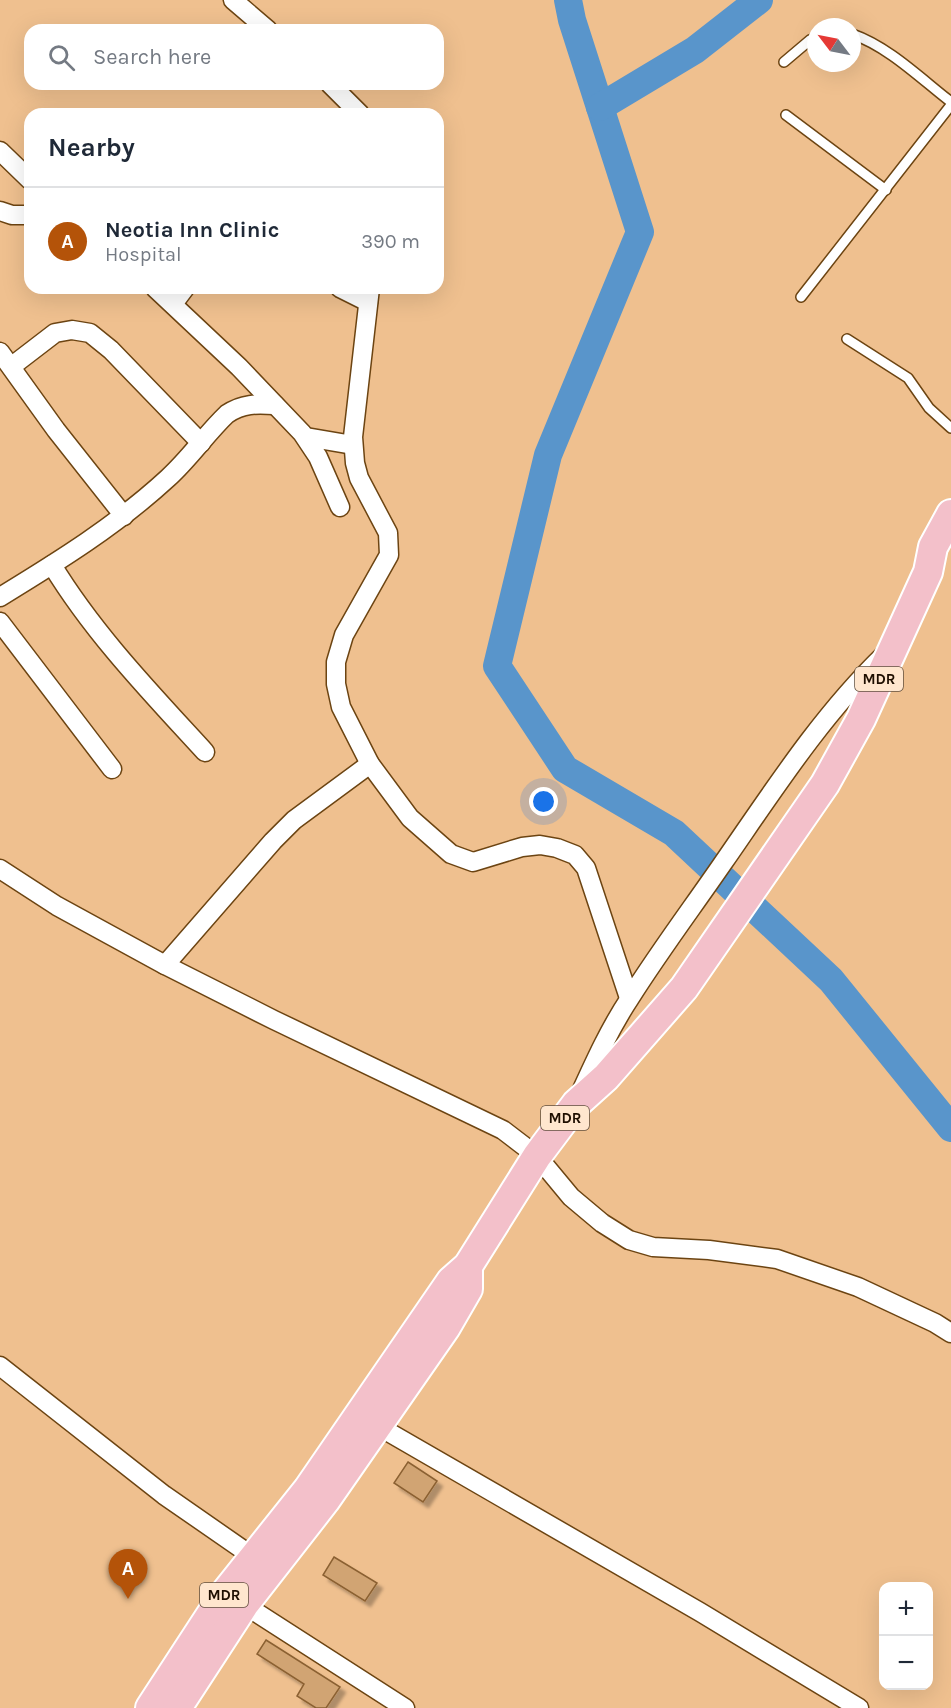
<!DOCTYPE html>
<html lang="en">
<head>
<meta charset="utf-8">
<style>
	:root { --surface:#fff; --page:#f6f6f7; --text:#1f2937; --muted:#747a83; --line:#e0e1e3; --accent:#b45309 }
	body { margin:0; font-family:Karla,sans-serif; background:var(--page); color:var(--text) }
	.controls { position:absolute; right:18px; bottom:18px; display:grid; overflow:hidden; border-radius:12px; box-shadow:0 6px 24px #0002 }
	.controls button { width:54px; height:54px; display:grid; place-items:center; padding:0; border:0; border-bottom:2px solid var(--line); background:var(--surface); color:var(--text); font:30px sans-serif }
	.compass { position:absolute; left:807px; top:18px; width:54px; height:54px; border-radius:50%; background:var(--surface); box-shadow:0 6px 24px #0002; rotate:302deg }
	.you { position:absolute; left:544px; top:802px; width:21px; height:21px; margin:-15px; border:4px solid #fff; border-radius:50%; background:#1a73e8; box-shadow:0 0 0 9px #1a73e833 }
	.badge { display:grid; place-items:center; width:39px; height:39px; border-radius:50%; background:var(--accent); color:#fff; font-size:20px; font-weight:700 }
	.pin { position:absolute; translate:-50% -50px; filter:drop-shadow(0 2px 3px #0008) }
	.pin::after { content:''; position:absolute; top:32px; width:21px; height:18px; background:inherit; clip-path:polygon(0 0,100% 0,50% 100%) }
	.list { margin:0; padding:0; list-style:none }
	h2 { display:flex; justify-content:space-between; align-items:center; height:78px; margin:0; padding:0 24px; font-size:26px }
	h2 small { font-size:20px; font-weight:400; color:var(--muted) }
	.list li { display:grid; grid-template-columns:39px 1fr auto; gap:18px; align-items:center; box-sizing:border-box; height:108px; padding:0 24px; border-top:2px solid var(--line) }
	.list b { display:block; font-size:22px; white-space:nowrap }
	.list p { margin:0; font-size:20px; white-space:nowrap; color:var(--muted) }
	.list em { font-size:20px; font-style:normal; color:var(--muted) }
	.icon { flex:none; width:33px; height:33px; fill:none; stroke:currentColor; stroke-width:2; stroke-linecap:round; stroke-linejoin:round }
	.map { position:relative; flex:none; width:951px; height:1708px; overflow:hidden }
	.search { position:absolute; background:var(--surface); box-shadow:0 6px 24px #0002; left:24px; top:24px; width:420px; height:66px; display:flex; align-items:center; gap:15px; box-sizing:border-box; padding:0 21px; border-radius:18px; color:var(--muted); font-size:22px }
	.panel { position:absolute; background:var(--surface); box-shadow:0 6px 24px #0002; left:24px; top:108px; width:420px; height:186px; border-radius:18px }
	.map>svg:first-child { display:block }
	.lines { fill:none; stroke-linecap:round; stroke-linejoin:round }
	.river { stroke:#5995cb; stroke-width:28 }
	.building { fill:#d1a473; stroke:#8b6132; stroke-width:1.5; filter:url(#shadow) }
	.service-casing { stroke:#6c4412; stroke-width:12 }
	.minor-casing { stroke:#6c4412; stroke-width:21 }
	.primary-casing { stroke:#fff; stroke-width:32 }
	.service { stroke:#fff; stroke-width:9 }
	.minor { stroke:#fff; stroke-width:18 }
	.primary { stroke:#f3c0ca; stroke-width:28 }
	.labels { text-anchor:middle; stroke-width:6; stroke-linejoin:round; paint-order:stroke }
	.shield { fill:#ffe6ce; stroke:#624f3e; stroke-width:1.5 }
	.shield-label { font-size:15px; font-weight:bold; fill:#1e0e00 }
</style>
</head>
<body>
<div class="map">
<svg width="951" height="1708" viewBox="0 0 951 1708">
	<defs>
		<filter id="shadow"><feDropShadow dx="5.5" dy="5.5" stdDeviation="1.5" flood-color="#0004"/></filter>
	</defs>
	<rect width="100%" height="100%" fill="#efc08f"/>
	<g class="lines">
		<g class="river">
			<path d="M568,0l4,20 68,212 -92,223 -51,211 68,103 109,64 157,147 120,148"/>
			<path d="M600,107l95,-57 64,-50"/>
		</g>
	</g>
	<g class="building">
		<path d="M408,1462l29,19 -14,21 -29,-19z"/>
		<path d="M334,1557l43,26 -12,18 -42,-26z"/>
		<path d="M266,1640l74,47 -14,21h-10l-19,-12 7,-12 -47,-30z"/>
	</g>
	<g class="lines">
		<defs>
			<g id="service">
				<path d="M852,34c37,13 68,44 99,68"/>
				<path d="M784,62l26,-22 6,-2"/>
				<path d="M786,115l100,75"/>
				<path d="M801,297l150,-192"/>
				<path d="M847,339l61,39 21,30 22,20"/>
			</g>
			<g id="minor">
				<path d="M233,0l35,30"/>
				<path d="M330,84l30,30"/>
				<path d="M0,151l30,29"/>
				<path d="M0,211l12,4h18"/>
				<path d="M155,288l84,79 63,66 16,24 22,50"/>
				<path d="M340,288l28,14"/>
				<path d="M370,288l-17,149 2,26 4,15 29,55 1,22 -45,80 -8,27v22l5,23 29,57 40,54 41,36 22,8 49,-15 18,-2 17,3 18,7 11,13 43,130"/>
				<path d="M173,304l12,-16"/>
				<path d="M0,352l56,78 68,86"/>
				<path d="M12,366l43,-33 17,-3 18,3 21,17 90,93"/>
				<path d="M306,437l47,8"/>
				<path d="M52,565c42,69 99,128 153,187"/>
				<path d="M0,597c59,-36 117,-72 168,-119 22,-20 38,-44 59,-64 16,-11 30,-10 48,-9"/>
				<path d="M0,622l112,147"/>
				<path d="M0,869l57,37 108,59 109,55 229,110 34,26 34,41 31,26 27,17 24,7 56,3 68,9 81,28 77,36 16,10"/>
				<path d="M165,965l108,-124 21,-21 76,-56"/>
				<path d="M580,1094c15,-33 30,-66 50,-96 29,-46 62,-90 93,-135 50,-72 98,-147 161,-208"/>
				<path d="M0,1366l164,129 98,68"/>
				<path d="M378,1426l322,186 159,96"/>
				<path d="M237,1600l168,108"/>
			</g>
			<g id="primary">
				<path d="M150,1708l75,-115 83,-104 143,-208 17,-15 69,-110 39,-52 30,-27 78,-89 141,-204 36,-65 67,-147 5,-25 18,-33"/>
				<path d="M177,1708l67,-103 81,-104 121,-174 22,-38v-23"/>
			</g>
		</defs>
		<use href="#service" class="service-casing"/>
		<use href="#minor" class="minor-casing"/>
		<use href="#primary" class="primary-casing"/>
		<use href="#service" class="service"/>
		<use href="#minor" class="minor"/>
		<use href="#primary" class="primary"/>
	</g>
	<g class="labels">
		<g class="shield">
			<rect x="855" y="667" width="48" height="24" rx="4.5"/>
			<rect x="541" y="1106" width="48" height="24" rx="4.5"/>
			<rect x="200" y="1583" width="48" height="24" rx="4.5"/>
		</g>
		<g class="shield-label">
			<text x="879" y="684">MDR</text>
			<text x="565" y="1123">MDR</text>
			<text x="224" y="1600">MDR</text>
		</g>
	</g>
</svg>
<div class="controls">
<button>+</button>
<button>−</button>
</div>
<svg class="compass" viewBox="-18 -18 36 36"><path d="M0-13l5 13h-10z" fill="#e53935"/><path d="M0 13l5-13h-10z" fill="#747a83"/></svg>
<div class="you"></div>
<div class="pin badge" style="left:128px;top:1599px">A</div>
<div class="search"><svg class="icon" aria-label="search" viewBox="0 0 24 24"><circle cx="10" cy="10" r="6"/><path d="M15 15l6 6"/></svg>Search here</div>
<section class="panel">
<h2>Nearby<small></small></h2>
<ul class="list">
<li><span class="badge">A</span><div><b>Neotia Inn Clinic</b><p>Hospital</p></div><em>390 m</em></li>
</ul>
</section>
</div>
</body>
</html>
